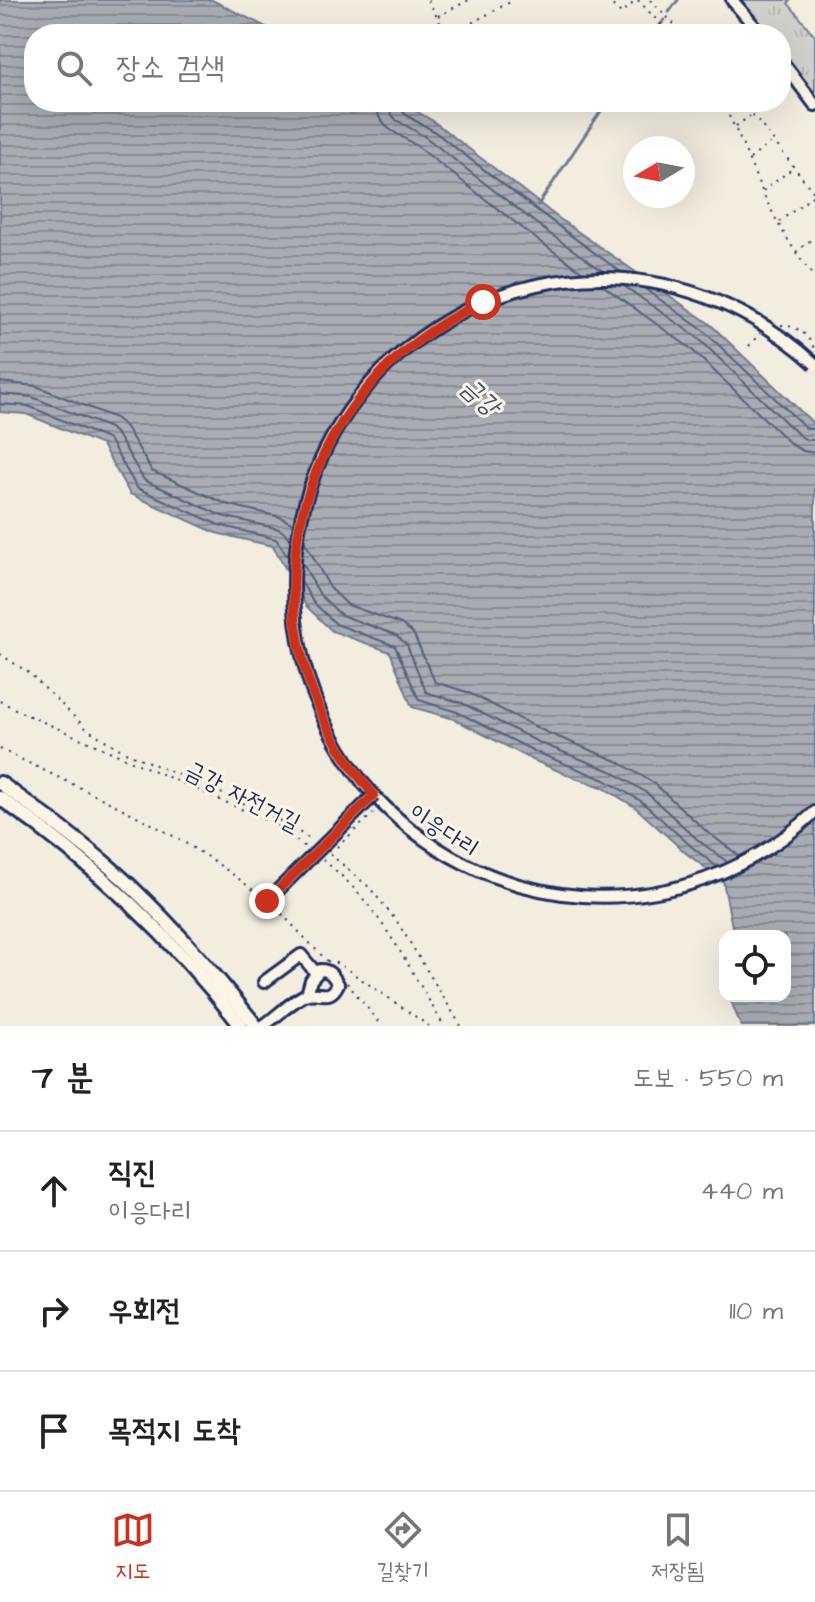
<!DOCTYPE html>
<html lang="ko">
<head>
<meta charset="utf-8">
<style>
	:root { --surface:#fff; --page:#f6f6f6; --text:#222; --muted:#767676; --line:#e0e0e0; --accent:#c8321e }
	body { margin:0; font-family:"Architects Daughter","Poor Story",sans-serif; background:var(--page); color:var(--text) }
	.controls { position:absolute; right:24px; bottom:24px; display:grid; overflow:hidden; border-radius:16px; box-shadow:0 8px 32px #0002 }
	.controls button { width:72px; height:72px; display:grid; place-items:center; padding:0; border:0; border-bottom:2px solid var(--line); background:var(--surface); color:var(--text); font:40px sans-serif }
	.compass { position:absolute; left:623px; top:136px; width:72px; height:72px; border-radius:50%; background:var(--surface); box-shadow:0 8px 32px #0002; rotate:260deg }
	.stop { position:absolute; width:24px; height:24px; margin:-18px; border:6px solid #c8321e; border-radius:50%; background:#fff }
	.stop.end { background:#c8321e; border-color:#fff; box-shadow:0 2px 8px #0008 }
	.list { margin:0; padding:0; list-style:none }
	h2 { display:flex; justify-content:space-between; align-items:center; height:104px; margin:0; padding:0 32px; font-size:34px }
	h2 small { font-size:26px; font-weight:400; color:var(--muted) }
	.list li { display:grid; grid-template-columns:52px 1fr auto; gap:24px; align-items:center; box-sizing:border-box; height:120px; padding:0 32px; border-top:2px solid var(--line) }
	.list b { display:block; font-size:30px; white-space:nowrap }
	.list p { margin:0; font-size:26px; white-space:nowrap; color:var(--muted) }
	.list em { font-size:26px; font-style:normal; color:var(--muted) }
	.icon { flex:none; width:44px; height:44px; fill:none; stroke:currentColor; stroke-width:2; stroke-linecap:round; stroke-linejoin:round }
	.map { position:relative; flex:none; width:815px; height:1026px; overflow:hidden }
	.search { position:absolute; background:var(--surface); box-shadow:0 8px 32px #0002; left:24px; right:24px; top:24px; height:88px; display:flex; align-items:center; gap:20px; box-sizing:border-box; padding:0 28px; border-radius:32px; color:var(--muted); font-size:30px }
	.sheet { height:464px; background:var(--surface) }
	nav { display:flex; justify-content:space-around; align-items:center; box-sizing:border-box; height:112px; border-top:2px solid var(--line); background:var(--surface); font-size:22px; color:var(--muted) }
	nav a { display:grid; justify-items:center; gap:4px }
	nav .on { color:var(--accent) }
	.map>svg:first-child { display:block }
	.park { fill:url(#park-tufts); stroke:#778095; stroke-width:2 }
	.water { fill:url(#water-rules); stroke:#707a91; stroke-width:2 }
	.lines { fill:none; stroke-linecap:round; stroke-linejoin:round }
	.shore { stroke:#546180; stroke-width:2 }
	.stream { stroke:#707a91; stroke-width:3 }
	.minor-casing { stroke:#1b2f5e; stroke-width:16 }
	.major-casing { stroke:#1b2f5e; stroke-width:18 }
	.path { stroke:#1b2f5e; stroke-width:2; stroke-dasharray:2 6; stroke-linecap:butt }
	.minor { stroke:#fcf5e5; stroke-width:10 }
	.major { stroke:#fcf5e5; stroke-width:12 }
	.minor-bridge-casing { stroke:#1b2f5e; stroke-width:16; stroke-linecap:butt }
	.path-bridge { stroke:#1b2f5e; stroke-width:2; stroke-dasharray:2 6; stroke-linecap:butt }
	.minor-bridge { stroke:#fcf5e5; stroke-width:10 }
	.route { stroke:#c8321e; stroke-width:10 }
	.labels { text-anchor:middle; stroke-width:6; stroke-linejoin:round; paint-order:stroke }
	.street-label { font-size:24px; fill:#1b2f5e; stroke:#fcf5e5 }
	.water-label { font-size:26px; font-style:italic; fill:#465478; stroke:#fcf5e5 }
</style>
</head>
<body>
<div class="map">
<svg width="815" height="1026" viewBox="0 0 815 1026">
	<defs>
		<pattern id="park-tufts" width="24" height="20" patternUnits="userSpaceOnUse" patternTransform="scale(2)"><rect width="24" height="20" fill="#d3d1cc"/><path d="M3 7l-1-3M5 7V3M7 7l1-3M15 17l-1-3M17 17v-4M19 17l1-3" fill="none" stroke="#b5b4b2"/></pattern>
		<pattern id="water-rules" width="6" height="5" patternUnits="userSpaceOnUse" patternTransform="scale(2)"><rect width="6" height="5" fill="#a9acb3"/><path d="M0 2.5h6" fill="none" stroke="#898c95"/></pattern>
	</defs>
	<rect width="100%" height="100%" fill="#f3ede0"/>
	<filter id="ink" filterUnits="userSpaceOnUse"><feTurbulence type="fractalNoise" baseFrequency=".0125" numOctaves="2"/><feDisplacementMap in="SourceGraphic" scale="16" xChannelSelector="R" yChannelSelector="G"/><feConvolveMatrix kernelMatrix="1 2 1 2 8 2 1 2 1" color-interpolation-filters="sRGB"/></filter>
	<g filter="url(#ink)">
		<path class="park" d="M736,0h55l-3,3 27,33v60l-34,-41v-21h-17z"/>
		<path class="water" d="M0,0h212l68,34h-246v68h367l32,19 124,96 153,107 105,101v601h-74l-12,-30h56v-60h-51l-11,-55 -36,-27 -52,-47 -33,-20 -27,-9 -42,-18 -79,-41 -42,-12 -22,-55 -58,-21 -26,-25 -33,-60 -57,-13 -86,-39 -28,-49 -76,-31 -26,-2z"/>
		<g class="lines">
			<g class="shore">
				<path d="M376,102l3,15 10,12 28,17 122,95 44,31"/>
				<path d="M388,102l2,10 6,8 28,16 122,95 57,40"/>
				<path d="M398,102c2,15 25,21 37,30 61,47 123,95 186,140"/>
				<path d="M602,285l88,63 102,97 11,6 12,2"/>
				<path d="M624,286l74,52 102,98 7,4h8"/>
				<path d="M645,289l59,42 102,97 9,2"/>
				<path d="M0,382l36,4 79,32 11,9 26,44 74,33 54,13 13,7"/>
				<path d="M0,394l32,3 78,31 8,8 26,44 78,36 57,13 7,5 5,8"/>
				<path d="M0,404l28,2 77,32 5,3 27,47 82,37 57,14 14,21"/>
				<path d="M305,542l25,46 18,17 53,19 12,9 22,49 32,10 79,40 71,29 38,23 51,47 32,24"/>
				<path d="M303,564l17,31 21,20 55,20 11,10 19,47 36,11 78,40 71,28 36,22 51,47 28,21"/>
				<path d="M302,583l11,19 23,22 59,22 24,54 38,12 79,40 69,28 36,21 51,46 24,19"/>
			</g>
			<g class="stream">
				<path d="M669,12l9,-12"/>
				<path d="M654,34l10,-14"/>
				<path d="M538,205l69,-103"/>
			</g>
			<defs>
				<g id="minor">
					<path d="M732,0l29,34"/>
					<path d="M781,60l34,45"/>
					<path d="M363,783c118,139 318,153 452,29"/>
					<path d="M264,982l37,-27 15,18"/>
					<path d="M263,1026c12,-8 30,-26 42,-31 14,-6 24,8 33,-11 -5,-8 -8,-14 -18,-14l-9,10 -4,14"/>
				</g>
				<g id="major">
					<path d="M0,783c38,27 76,55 112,86 53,47 100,101 144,157"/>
					<path d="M0,798c93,65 172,138 241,228"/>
				</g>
			</defs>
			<use href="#minor" class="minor-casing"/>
			<use href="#major" class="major-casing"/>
			<g class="path">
				<path d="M428,0l18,34"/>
				<path d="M607,0l14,13 16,-13"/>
				<path d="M638,0l32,34"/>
				<path d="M650,0l34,34"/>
				<path d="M438,16l31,-16"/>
				<path d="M451,34l63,-34"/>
				<path d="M721,102c18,29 28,61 42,91 14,31 31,59 52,85"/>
				<path d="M743,102l72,92 -36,28"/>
				<path d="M736,126l14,-10"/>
				<path d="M750,159l23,-18"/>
				<path d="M763,191l30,-23"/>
				<path d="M796,252l19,-15"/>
				<path d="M781,325c17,1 27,9 34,25"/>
				<path d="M749,346l11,-13"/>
				<path d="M0,654l29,19 58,56 36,22 116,50 38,18 35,21"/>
				<path d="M0,701l25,13 225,99 27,13 31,23"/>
				<path d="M0,749c88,44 182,82 258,145"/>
				<path d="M330,854l40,34 28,35 63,103"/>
				<path d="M323,860c55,42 86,108 121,166"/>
				<path d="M276,908l51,53"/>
				<path d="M327,961l9,2 12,7 81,56"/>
				<path d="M347,983l35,43"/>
			</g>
			<use href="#minor" class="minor"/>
			<use href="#major" class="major"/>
			<defs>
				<g id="minor-bridge">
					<path d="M363,783c-118,-152 -82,-368 88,-465 52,-30 114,-44 174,-39 72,6 137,37 190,85"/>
					<path d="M267,901l107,-106"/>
				</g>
			</defs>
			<use href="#minor-bridge" class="minor-bridge-casing"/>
			<path class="path-bridge" d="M337,847l42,-39 -3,-3"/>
			<use href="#minor-bridge" class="minor-bridge"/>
		</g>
	</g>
	<g class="lines" filter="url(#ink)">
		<path class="route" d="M267,901l107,-106c-143,-165 -88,-403 109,-493"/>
	</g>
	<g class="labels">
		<g class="street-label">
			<text transform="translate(243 796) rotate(27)" y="8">금강 자전거길</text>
			<text transform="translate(444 830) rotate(33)" y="8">이응다리</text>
		</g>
		<g class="water-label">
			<text transform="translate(481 396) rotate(43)" y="9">금강</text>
		</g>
	</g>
</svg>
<div class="controls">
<button><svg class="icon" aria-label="locate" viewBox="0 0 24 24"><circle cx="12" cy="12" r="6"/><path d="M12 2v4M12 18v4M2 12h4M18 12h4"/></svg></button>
</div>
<svg class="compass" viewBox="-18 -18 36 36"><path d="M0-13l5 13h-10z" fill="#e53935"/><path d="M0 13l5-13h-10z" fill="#767676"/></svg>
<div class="stop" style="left:483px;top:302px"></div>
<div class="stop end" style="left:267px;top:901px"></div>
<div class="search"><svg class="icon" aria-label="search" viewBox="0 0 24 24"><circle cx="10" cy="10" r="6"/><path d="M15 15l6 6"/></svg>장소 검색</div>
</div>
<section class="sheet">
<h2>7 분<small>도보 · 550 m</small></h2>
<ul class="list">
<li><svg class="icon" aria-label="ahead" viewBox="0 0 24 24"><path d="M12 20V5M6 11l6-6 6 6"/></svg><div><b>직진</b><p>이응다리</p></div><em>440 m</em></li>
<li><svg class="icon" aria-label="right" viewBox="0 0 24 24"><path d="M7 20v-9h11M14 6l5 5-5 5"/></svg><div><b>우회전</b></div><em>110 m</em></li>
<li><svg class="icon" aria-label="arrive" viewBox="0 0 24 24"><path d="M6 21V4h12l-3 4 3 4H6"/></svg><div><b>목적지 도착</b></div></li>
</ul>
</section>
<nav>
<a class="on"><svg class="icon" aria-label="map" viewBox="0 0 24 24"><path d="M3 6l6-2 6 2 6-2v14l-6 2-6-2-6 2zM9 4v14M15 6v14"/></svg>지도</a>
<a><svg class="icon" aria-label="directions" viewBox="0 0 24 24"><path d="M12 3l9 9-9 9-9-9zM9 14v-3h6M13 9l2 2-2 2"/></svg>길찾기</a>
<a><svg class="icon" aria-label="saved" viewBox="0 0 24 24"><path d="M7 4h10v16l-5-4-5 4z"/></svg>저장됨</a>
</nav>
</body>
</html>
